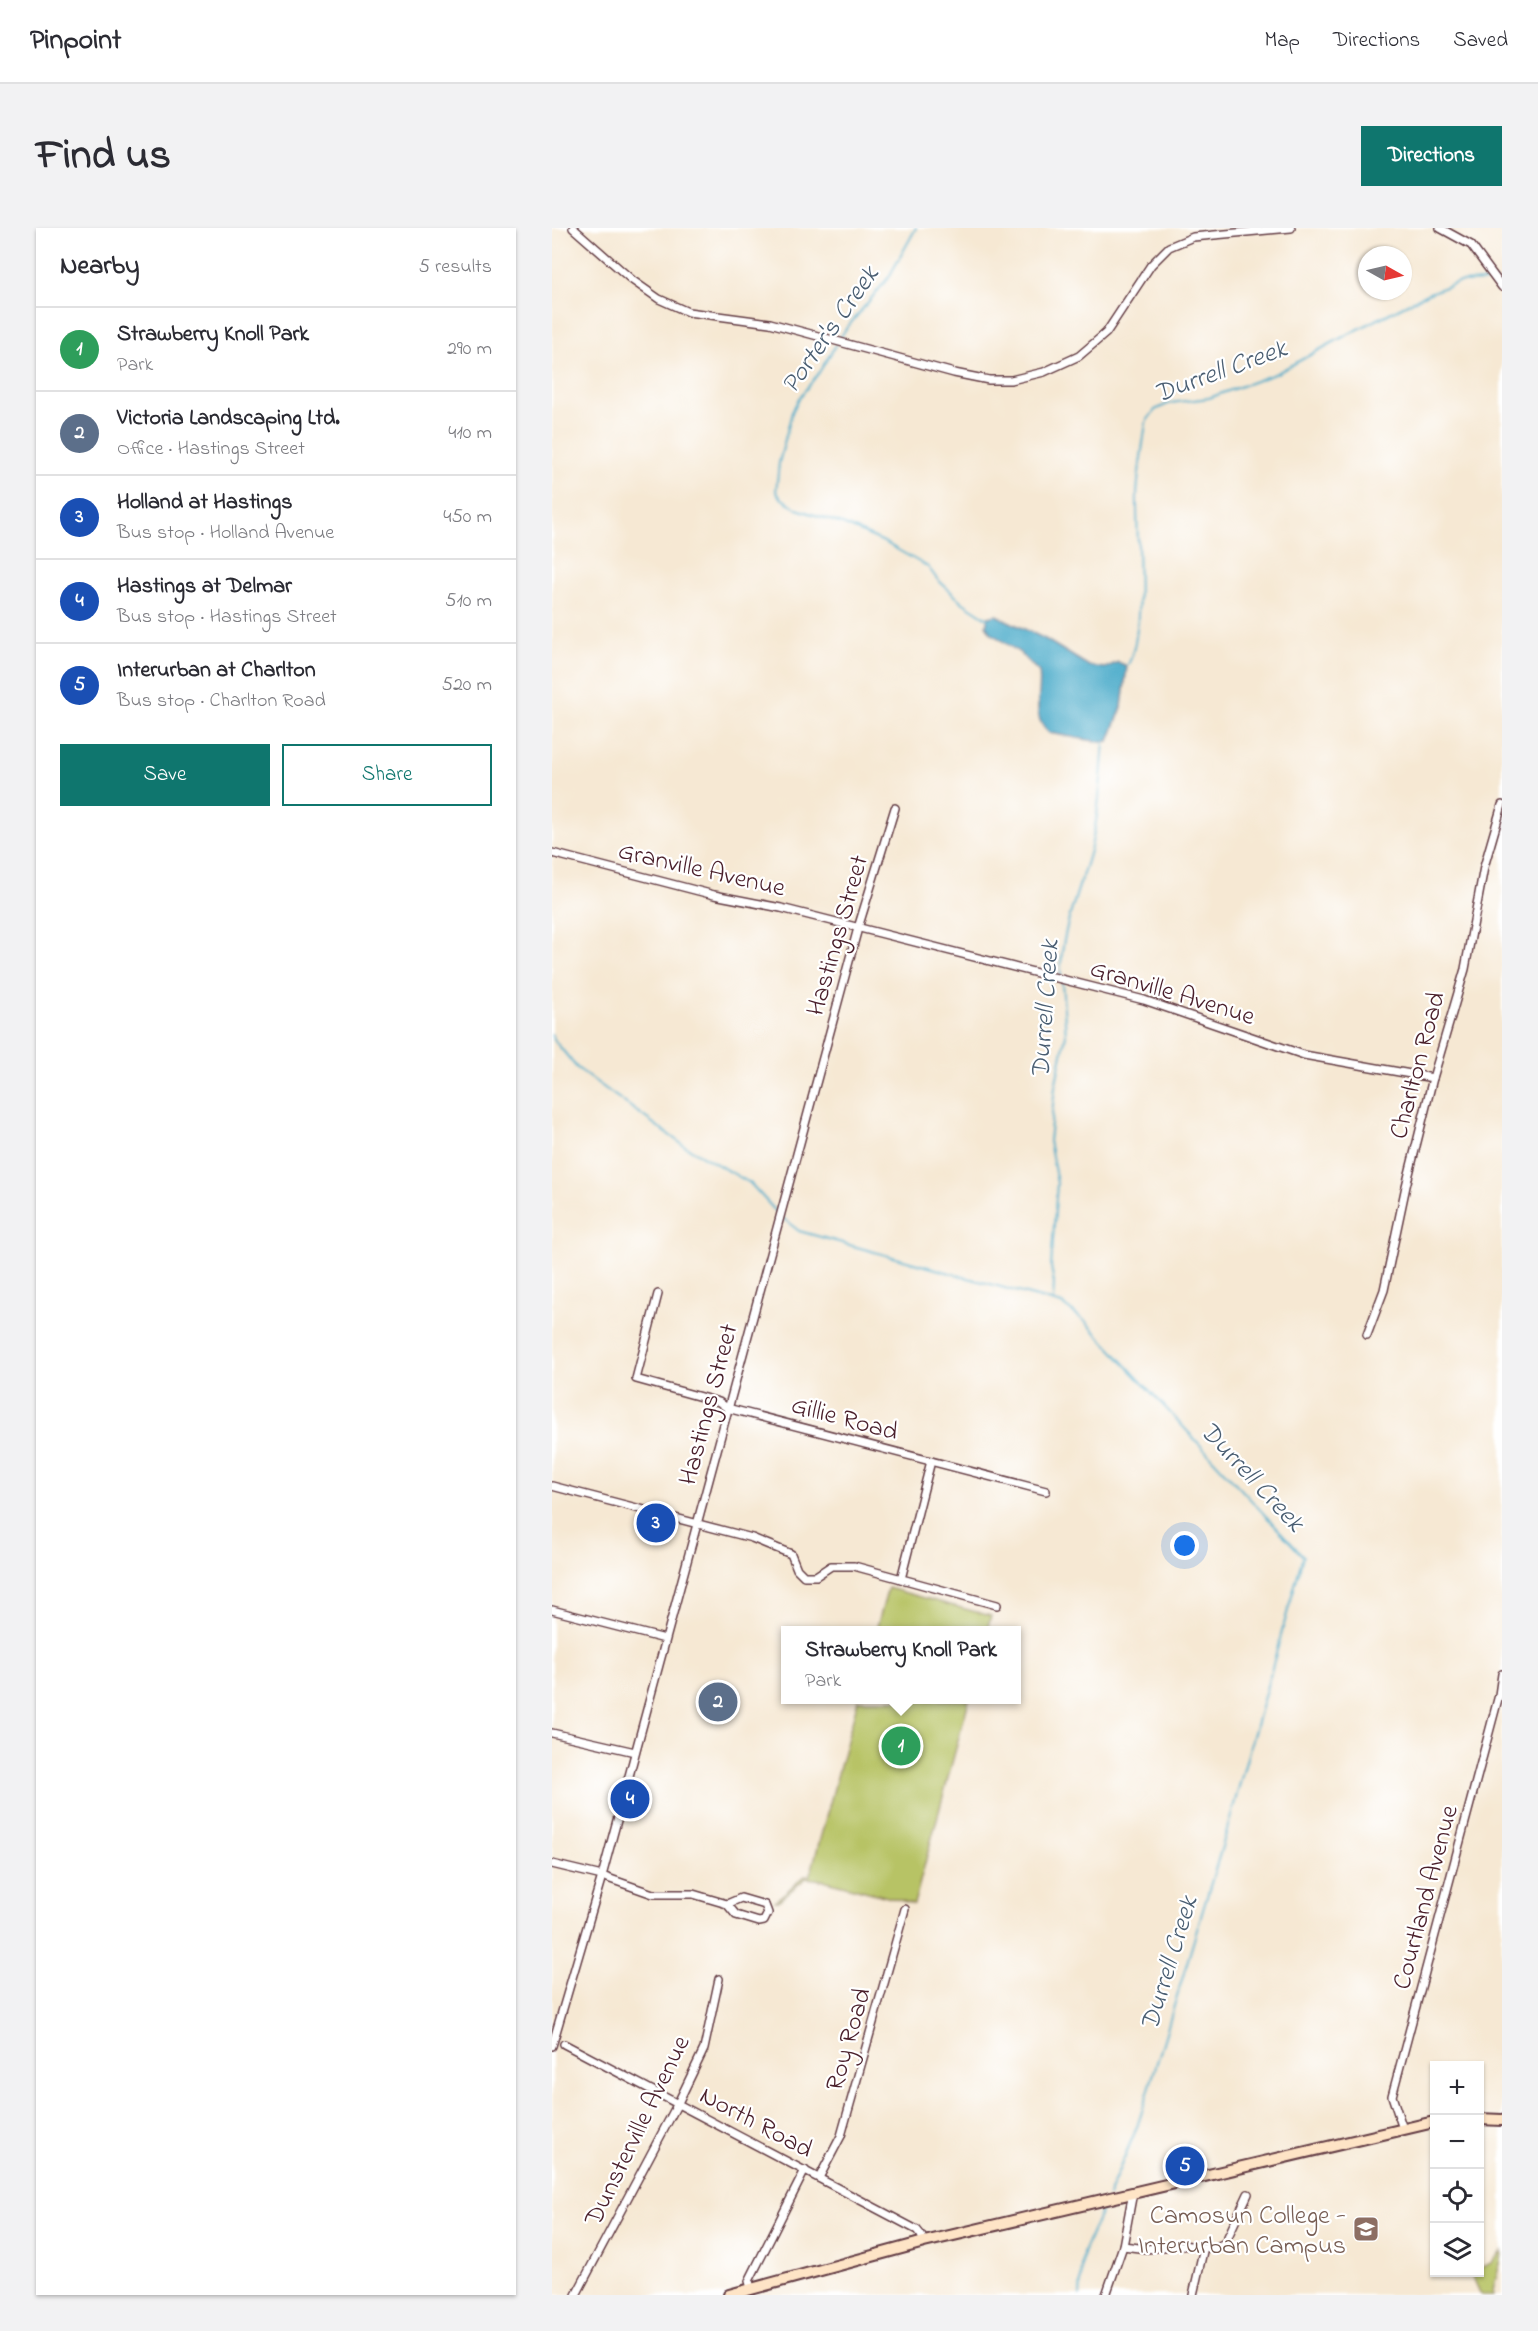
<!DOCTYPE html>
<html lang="en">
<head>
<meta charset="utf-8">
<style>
	:root { --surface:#fff; --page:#f2f2f3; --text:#2b2b33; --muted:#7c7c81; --line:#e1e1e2; --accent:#0f766e }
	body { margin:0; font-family:"Indie Flower",sans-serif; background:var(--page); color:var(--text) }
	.controls { position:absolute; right:18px; bottom:18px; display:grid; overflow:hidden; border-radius:0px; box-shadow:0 2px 4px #0004 }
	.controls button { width:54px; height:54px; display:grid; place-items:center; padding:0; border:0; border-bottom:2px solid var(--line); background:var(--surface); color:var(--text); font:30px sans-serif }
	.compass { position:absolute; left:806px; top:18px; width:54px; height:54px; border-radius:50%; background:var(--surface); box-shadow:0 2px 4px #0004; rotate:98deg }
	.you { position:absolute; left:633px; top:1318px; width:21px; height:21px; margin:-15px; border:4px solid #fff; border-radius:50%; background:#1a73e8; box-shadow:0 0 0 9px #1a73e833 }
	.badge { display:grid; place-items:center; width:39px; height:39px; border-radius:50%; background:var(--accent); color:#fff; font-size:20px; font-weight:700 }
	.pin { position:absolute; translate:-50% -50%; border:3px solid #fff; box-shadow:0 2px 6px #0006 }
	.popup { position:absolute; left:229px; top:1398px; width:240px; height:78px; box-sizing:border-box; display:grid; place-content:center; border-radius:0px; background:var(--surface); filter:drop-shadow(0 2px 4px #0005); font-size:20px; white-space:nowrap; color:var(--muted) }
	.popup b { font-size:22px; color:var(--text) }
	.popup::after { content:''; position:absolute; left:50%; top:100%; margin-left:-12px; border:12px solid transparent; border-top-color:var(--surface) }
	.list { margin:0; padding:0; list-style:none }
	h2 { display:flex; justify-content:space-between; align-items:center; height:78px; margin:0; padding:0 24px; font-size:26px }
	h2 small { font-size:20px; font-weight:400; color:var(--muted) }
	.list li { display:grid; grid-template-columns:39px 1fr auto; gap:18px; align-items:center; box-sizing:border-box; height:84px; padding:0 24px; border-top:2px solid var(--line) }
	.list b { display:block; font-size:22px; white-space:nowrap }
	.list p { margin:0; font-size:20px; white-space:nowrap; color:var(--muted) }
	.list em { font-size:20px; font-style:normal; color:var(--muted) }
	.actions { display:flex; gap:12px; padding:18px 24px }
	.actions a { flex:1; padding:14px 0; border:2px solid var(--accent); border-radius:0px; text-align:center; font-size:21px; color:var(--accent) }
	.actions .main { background:var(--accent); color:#fff }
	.icon { flex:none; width:33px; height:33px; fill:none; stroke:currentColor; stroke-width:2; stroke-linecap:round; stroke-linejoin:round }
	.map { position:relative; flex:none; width:950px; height:2067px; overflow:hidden; border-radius:0px }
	header { display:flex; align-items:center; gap:36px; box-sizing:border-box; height:84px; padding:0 30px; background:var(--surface); border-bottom:2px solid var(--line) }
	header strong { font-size:28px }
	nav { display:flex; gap:33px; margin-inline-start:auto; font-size:21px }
	.intro { display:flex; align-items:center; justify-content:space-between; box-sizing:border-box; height:144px; padding:0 36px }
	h1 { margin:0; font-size:42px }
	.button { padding:15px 27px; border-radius:0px; background:var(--accent); color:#fff; font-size:21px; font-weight:700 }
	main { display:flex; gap:36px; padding:0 36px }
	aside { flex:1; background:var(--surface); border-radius:0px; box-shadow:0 2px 4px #0004 }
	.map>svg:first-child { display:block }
	.green { fill:#b7c365; stroke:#807148; stroke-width:1.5 }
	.water { fill:#49aac9; stroke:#4a647a; stroke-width:1.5 }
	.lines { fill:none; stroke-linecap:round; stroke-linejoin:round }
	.stream { stroke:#49aac9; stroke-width:2 }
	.street-casing { stroke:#643d44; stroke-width:10 }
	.secondary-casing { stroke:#643d44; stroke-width:14 }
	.street { stroke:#fff; stroke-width:7 }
	.secondary { stroke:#fee4c6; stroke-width:10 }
	.labels { text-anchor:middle; stroke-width:4.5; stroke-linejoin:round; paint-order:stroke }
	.street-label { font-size:26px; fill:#4a1f2b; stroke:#fff }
	.education-label { font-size:26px; fill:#785e54; stroke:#fff; text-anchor:end }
	.water-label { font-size:27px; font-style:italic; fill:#4a5e72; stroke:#fff }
</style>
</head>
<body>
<header>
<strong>Pinpoint</strong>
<nav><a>Map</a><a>Directions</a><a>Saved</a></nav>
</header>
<div class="intro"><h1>Find us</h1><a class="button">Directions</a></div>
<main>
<aside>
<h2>Nearby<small>5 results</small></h2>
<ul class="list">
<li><span class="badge" style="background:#2e9e5b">1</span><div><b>Strawberry Knoll Park</b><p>Park</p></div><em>290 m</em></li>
<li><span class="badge" style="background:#5c6f8a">2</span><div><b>Victoria Landscaping Ltd.</b><p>Office · Hastings Street</p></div><em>410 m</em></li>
<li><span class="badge" style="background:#1a4fb4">3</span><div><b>Holland at Hastings</b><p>Bus stop · Holland Avenue</p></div><em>450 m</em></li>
<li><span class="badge" style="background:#1a4fb4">4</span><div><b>Hastings at Delmar</b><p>Bus stop · Hastings Street</p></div><em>510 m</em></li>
<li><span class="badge" style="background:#1a4fb4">5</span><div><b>Interurban at Charlton</b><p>Bus stop · Charlton Road</p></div><em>520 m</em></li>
</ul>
<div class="actions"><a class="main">Save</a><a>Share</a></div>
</aside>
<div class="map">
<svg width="950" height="2067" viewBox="0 0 950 2067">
	<rect width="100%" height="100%" fill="#fff"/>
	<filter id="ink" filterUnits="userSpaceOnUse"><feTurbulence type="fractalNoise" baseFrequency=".0167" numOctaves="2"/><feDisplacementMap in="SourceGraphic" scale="12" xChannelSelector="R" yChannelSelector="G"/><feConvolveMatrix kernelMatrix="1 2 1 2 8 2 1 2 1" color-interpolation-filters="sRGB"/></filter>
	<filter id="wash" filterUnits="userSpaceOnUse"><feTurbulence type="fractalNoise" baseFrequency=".008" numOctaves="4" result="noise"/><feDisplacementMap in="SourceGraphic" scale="24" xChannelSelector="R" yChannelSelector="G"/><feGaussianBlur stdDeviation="1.35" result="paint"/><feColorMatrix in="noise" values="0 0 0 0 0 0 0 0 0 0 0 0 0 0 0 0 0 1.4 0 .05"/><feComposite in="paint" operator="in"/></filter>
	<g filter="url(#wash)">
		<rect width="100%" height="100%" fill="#f6e8d3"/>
		<g class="green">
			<path d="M336,1360l103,28 -4,14h-111z"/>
			<path d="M306,1472h111l-55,204 -91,-24 -17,-2 -28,23h-3l31,-26 4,1z"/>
			<path d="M950,2023c0,16 -9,26 -9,44h-12l-10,-22 8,-1 1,-4 11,-5z"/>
		</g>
		<path class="water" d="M444,387l49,24 44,27 16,2 13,-6 9,4 -5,41 -13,34 -9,1 -51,-9c-20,-18 -6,-38 -10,-61l-19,-19 -29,-20 -5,-8 2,-8z"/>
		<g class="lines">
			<g class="stream">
				<path d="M364,0l-27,49 -44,53 -27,44 -19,24 -7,14 -13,51 -3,29 5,6 16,11 48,16 39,17 44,25 9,12 25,23 26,17"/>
				<path d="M575,438c19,-26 9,-134 10,-170 1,-25 6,-50 9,-74l9,-12 15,-7 39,-5 68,-25 66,-36 84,-43 31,-12 37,-1"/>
				<path d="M509,749c-2,-44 19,-88 30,-130 8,-34 10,-71 13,-105"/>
				<path d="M0,807l3,6 22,27 106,77 67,38 30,33 19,15 263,73 24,18 217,234 -76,274 -81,269 -9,28 -29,69"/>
				<path d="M501,1072l1,-17 -3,-16 6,-84 -8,-42 6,-54 11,-52 -4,-53"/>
				<path d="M528,2067l3,-42 21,-49"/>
			</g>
		</g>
	</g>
	<g filter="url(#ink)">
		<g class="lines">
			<defs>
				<g id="street">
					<path d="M21,0l59,52 27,19 29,13 82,11 184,50 35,7h22l33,-8 35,-16 27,-23 45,-68 18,-18 24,-10 98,-9"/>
					<path d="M888,0l31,17 31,42"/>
					<path d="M0,625l162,42 67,13 363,92 160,55 129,23"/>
					<path d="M106,1066l-22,85 83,23 8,6 319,83"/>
					<path d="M815,1107l17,-45 22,-104 27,-108 32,-109 19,-102 18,-62"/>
					<path d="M0,1258l200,52 39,16 6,15 7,7h12l15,-10h23l143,39"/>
					<path d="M349,1351l30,-118"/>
					<path d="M0,1382l113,29"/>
					<path d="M0,1505l83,19"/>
					<path d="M0,1636l50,12 51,18h40l34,10 9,11 23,7 5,-1 4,-8 -3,-8 -24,-7 -14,6"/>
					<path d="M12,1816l353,186 4,5 3,7"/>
					<path d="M0,1818l50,-170 256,-948 37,-120"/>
					<path d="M851,1901l-11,-33 107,-401 3,-21"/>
					<path d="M267,1950l22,-42 64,-227"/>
					<path d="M571,2018l24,3 32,-4 36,3 10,-5 23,-49"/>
					<path d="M199,2060l-2,-7 56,-111"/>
					<path d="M24,2067l102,-192 26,-54 15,-70"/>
					<path d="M554,2067l17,-49 10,-54"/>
					<path d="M641,2067l11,-48"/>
				</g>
				<g id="secondary">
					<path d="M927,1891l23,1"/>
					<path d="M177,2067l195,-53 510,-120"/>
				</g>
			</defs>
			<use href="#street" class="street-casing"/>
			<use href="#secondary" class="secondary-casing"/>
			<use href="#street" class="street"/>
			<use href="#secondary" class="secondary"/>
		</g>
	</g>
	<defs>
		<symbol id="university-square" viewBox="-11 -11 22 22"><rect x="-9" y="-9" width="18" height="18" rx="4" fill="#8d6e63" stroke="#fff"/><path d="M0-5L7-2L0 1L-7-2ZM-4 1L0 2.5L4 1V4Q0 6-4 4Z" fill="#fff"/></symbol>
	</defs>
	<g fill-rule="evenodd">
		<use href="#university-square" x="799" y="1986" width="30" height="30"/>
	</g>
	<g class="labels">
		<g class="street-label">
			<text transform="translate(150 640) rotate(13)" y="9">Granville Avenue</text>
			<text transform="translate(284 707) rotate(-74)" y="9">Hastings Street</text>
			<text transform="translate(621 763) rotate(17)" y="9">Granville Avenue</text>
			<text transform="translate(864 837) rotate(-75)" y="9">Charlton Road</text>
			<text transform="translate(155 1176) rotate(-75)" y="9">Hastings Street</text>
			<text transform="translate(293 1189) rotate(15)" y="9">Gillie Road</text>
			<text transform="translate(872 1669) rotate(-75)" y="9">Courtland Avenue</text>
			<text transform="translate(295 1811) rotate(-74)" y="9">Roy Road</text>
			<text transform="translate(205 1893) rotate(28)" y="9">North Road</text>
			<text transform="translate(84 1902) rotate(-64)" y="9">Dunsterville Avenue</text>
		</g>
		<g class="education-label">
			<text x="794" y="1995">Camosun College -<tspan x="794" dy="30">Interurban Campus</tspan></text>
		</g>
		<g class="water-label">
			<text transform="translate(277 101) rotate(-55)" y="9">Porter's Creek</text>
			<text transform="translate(668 142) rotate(-20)" y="9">Durrell Creek</text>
			<text transform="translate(492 781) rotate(-86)" y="9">Durrell Creek</text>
			<text transform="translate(701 1248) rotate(47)" y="9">Durrell Creek</text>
			<text transform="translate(616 1735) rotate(-73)" y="9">Durrell Creek</text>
		</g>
	</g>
</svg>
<div class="controls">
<button>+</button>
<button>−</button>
<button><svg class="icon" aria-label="locate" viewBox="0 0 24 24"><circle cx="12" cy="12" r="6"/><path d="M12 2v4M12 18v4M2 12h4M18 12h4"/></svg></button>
<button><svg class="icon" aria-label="layers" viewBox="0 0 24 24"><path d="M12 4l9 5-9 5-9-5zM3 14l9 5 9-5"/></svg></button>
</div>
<svg class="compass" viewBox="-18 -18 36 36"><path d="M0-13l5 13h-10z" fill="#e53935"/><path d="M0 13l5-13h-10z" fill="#7c7c81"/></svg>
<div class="you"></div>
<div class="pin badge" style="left:349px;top:1518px;background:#2e9e5b">1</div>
<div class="popup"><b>Strawberry Knoll Park</b>Park</div>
<div class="pin badge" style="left:166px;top:1474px;background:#5c6f8a">2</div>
<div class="pin badge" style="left:104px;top:1295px;background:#1a4fb4">3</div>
<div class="pin badge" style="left:78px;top:1571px;background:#1a4fb4">4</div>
<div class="pin badge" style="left:633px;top:1938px;background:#1a4fb4">5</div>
</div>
</main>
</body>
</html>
